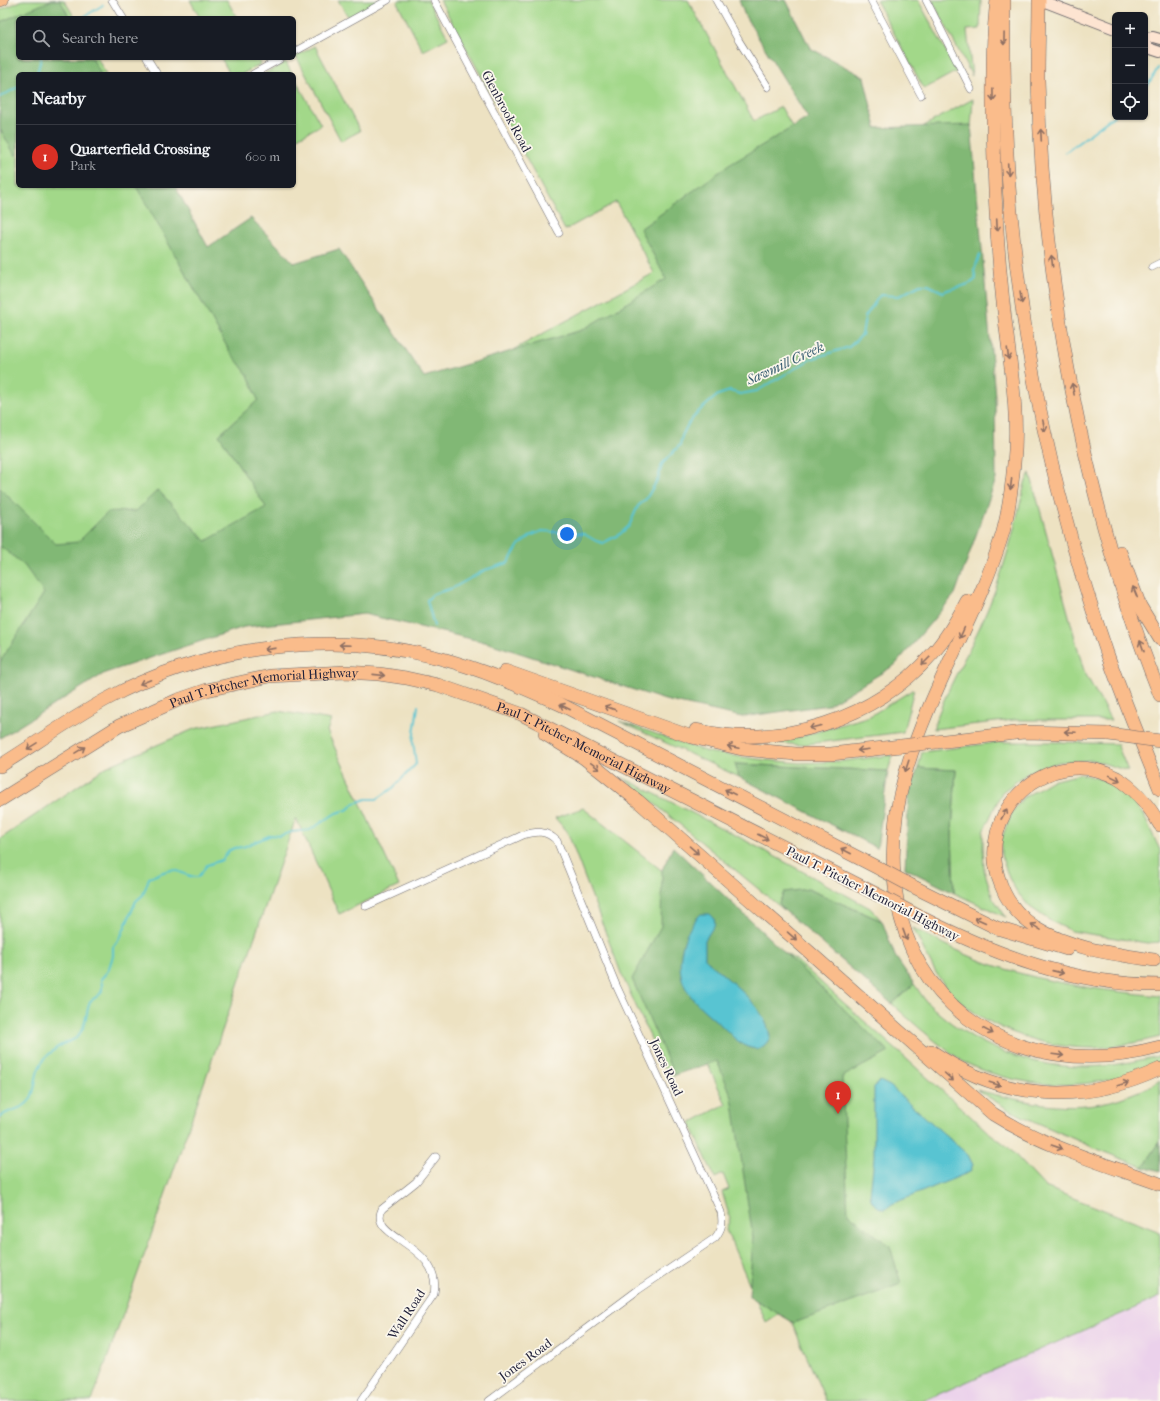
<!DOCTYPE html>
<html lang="en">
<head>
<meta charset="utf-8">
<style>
	:root { --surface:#171b24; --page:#20242c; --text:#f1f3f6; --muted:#9ea1a6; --line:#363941; --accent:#d93025 }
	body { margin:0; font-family:"IM FELL French Canon",serif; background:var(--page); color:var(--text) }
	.controls { position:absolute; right:12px; top:12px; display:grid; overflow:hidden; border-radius:6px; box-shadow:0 1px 3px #0004 }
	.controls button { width:36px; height:36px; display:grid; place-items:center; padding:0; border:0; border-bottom:1px solid var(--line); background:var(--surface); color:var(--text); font:20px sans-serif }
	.you { position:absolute; left:567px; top:534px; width:14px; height:14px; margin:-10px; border:3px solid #fff; border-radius:50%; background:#1a73e8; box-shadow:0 0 0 6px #1a73e833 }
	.badge { display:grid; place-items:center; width:26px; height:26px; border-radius:50%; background:var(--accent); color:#fff; font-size:13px; font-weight:700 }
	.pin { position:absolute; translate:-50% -33px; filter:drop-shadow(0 1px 2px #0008) }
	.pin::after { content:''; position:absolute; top:21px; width:14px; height:12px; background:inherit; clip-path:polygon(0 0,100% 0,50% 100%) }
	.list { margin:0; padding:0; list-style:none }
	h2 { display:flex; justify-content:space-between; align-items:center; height:52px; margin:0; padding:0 16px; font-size:17px }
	h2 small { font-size:13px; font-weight:400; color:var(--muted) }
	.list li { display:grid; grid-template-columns:26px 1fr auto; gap:12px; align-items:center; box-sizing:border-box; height:64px; padding:0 16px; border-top:1px solid var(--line) }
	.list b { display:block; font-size:15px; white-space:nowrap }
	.list p { margin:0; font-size:13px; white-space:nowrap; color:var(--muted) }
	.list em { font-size:13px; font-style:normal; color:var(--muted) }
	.icon { flex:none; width:22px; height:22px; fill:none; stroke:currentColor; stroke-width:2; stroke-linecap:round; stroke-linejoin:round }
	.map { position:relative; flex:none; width:1160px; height:1401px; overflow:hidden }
	.search { position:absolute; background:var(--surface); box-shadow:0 1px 3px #0004; left:16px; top:16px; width:280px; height:44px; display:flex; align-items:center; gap:10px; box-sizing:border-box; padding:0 14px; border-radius:6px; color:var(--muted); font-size:15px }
	.panel { position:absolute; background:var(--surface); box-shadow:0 1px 3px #0004; left:16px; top:72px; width:280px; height:116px; border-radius:6px }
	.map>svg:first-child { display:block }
	.built { fill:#ebd1eb }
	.green { fill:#a2d889; stroke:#627d62 }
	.forest { fill:#81b875; stroke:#526d58 }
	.water { fill:#58c4d2; stroke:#3d7386 }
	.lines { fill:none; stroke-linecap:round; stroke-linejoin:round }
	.stream { stroke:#58c4d2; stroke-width:2 }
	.street-casing { stroke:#69656a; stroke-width:8 }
	.secondary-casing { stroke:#69656a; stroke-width:12 }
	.primary-casing { stroke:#69656a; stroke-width:12 }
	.highway-casing { stroke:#69656a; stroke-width:14 }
	.street { stroke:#fff; stroke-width:7 }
	.secondary { stroke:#fde4d1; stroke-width:10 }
	.primary { stroke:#fabc8b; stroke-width:11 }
	.highway { stroke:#fabc8b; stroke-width:13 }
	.highway-bridge-casing { stroke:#69656a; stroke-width:14; stroke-linecap:butt }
	.highway-bridge { stroke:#fabc8b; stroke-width:13 }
	.oneway { stroke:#8e6f63 }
	.labels { text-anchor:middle; stroke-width:3.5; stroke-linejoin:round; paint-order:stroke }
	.street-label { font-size:13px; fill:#22223b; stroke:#fbf7ec }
	.water-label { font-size:14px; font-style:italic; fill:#355b70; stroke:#fbf7ec }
</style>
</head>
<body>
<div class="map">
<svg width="1160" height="1401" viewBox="0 0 1160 1401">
	<rect width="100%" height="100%" fill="#fbf7ec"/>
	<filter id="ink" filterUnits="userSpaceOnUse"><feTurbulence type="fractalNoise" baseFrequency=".025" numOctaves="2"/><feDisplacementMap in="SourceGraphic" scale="8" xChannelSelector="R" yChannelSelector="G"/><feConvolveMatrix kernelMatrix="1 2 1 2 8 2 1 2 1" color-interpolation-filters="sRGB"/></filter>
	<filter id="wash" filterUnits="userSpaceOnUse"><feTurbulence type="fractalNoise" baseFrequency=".012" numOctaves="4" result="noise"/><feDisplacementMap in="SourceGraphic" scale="16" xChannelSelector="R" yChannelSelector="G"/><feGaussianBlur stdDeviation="0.9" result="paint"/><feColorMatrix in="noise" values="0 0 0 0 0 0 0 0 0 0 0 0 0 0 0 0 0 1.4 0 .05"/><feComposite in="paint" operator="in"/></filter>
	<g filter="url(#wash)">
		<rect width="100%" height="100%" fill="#ede2c2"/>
		<path class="built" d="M1160,1297v104h-237l88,-39z"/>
		<g class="green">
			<path d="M23,0h41l11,18h-57v40h79l9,16h-88v112h152l152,268 332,-181 -38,-71 -51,28 -125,-230h248l66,121 27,-14 41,75 151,-83 -16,221 -538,280 -224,23 -195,97v-710z"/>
			<path d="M190,0h37l10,18h-37z"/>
			<path d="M338,0h43l-32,18z"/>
			<path d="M400,0h28l20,38 -25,13 -26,-49z"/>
			<path d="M876,0h42l39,71 -33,18z"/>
			<path d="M932,0h49l-1,29 -13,1 5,46z"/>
			<path d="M315,46l45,85 -19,10 -45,-85z"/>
			<path d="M221,58h37l3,6 -19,10h-12z"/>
			<path d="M286,62l6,12h-28z"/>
			<path d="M294,77l27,48 -27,15z"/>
			<path d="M1030,473l54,198 27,49h-97l-81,9c12,-38 33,-71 49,-107 21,-46 32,-91 43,-139z"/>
			<path d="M914,689l-11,43 -104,13 -36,-4 36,-4 71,-21z"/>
			<path d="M278,711l53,9 -4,11 72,155 -60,28 -43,-96 -157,452 -47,131h-92v-562l106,-72 88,-38z"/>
			<path d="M619,721l88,31 57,8 36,3 44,-2 49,-6 -5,16 -152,-7 3,13z"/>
			<path d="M1000,742h59l58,2 11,27 -35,-11 -34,2 -30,10 -27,20 -19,40v14l1,24 9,28 13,19 -52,-24 -2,-62 4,-61 -38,-2 4,-16z"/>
			<path d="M1081,774l27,7 16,8 20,27 16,34v92l-13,1 -76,-12 -22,-11 -19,-13 -13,-15 -8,-14 -8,-23v-15l11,-28 11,-14 28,-17z"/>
			<path d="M622,777l115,59 133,72 12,13 -74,-32 -29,14 5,7z"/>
			<path d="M583,808l121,96 92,56 191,171 20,15 38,41 115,45v65l-237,104h-97l-40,-92 -20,13 -40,-92 4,-12 -8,-26 7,-3 -6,-15 -8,4 -25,-55 36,-19 -20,-43 -37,17 -48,-105 -54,-142 -12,-13z"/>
			<path d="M913,928c28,14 56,30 86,39 52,17 107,24 161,29v41c-20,5 -45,10 -66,11 -51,1 -116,-22 -148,-61 -14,-17 -23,-40 -33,-59z"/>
			<path d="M914,984c6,8 11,18 19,24 48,44 114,66 179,57 16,-2 32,-6 48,-9v7c-60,28 -131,29 -192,1 -6,-2 -12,-8 -17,-11 -21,-15 -40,-32 -59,-49z"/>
			<path d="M1160,1081v61l-17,25 -44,-17 -88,-39 -34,-21c50,13 103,25 152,5 11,-4 21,-9 31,-14z"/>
		</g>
		<g class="forest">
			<path d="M52,0h8l10,18h-52v40h74l9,16h-83v80l-3,1 -15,-26v-107z"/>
			<path d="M739,0h47l24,48 54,29 12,51 95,-3 24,271 1,83 -41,115 -60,71 -67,40 -86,12 -77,-17 -176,-57 -125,-29 -120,13 -139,46 -105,65v-76l44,-69 -20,-28 -24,-19v-58l56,56 22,-2 30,-30 28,-1 22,-21 48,51 60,-34 -47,-72 39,-35 -10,-25 -18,-23 -94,-166h39l33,61 43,-29 43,45 45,-14 85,128 158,-47 84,-51 -26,-50 89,-64 79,-47 -63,-102z"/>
			<path d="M735,764l153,7 -11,77 -138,-71z"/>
			<path d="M918,768l38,2 -4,61 2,62 -49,-25 4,-74z"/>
			<path d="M673,847l216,205 -47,25 6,137 42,32 11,38 -107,39 -45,-27 4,-58 -21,-141 -15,-36 -43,14 -42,-96 29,-53 1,-56z"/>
			<path d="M808,889l74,32 13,35 19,28 -22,20 -108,-94 -5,-7 5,-11z"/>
			<path d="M1160,1142v30l-17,-5z"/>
		</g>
		<g class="water">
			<path d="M701,914h9l4,4 1,6 -10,16v18c22,23 60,45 65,79 -3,7 -9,14 -19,11 -11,-2 -21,-14 -29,-22 -28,-24 -50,-40 -39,-81 2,-10 10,-24 18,-31z"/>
			<path d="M880,1081l10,5 78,69 5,10 -3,7 -78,32 -6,5h-5l-9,-7 -2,-7 4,-37v-71z"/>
		</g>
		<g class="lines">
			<g class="stream">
				<path d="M82,18l21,-13"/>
				<path d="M37,74l4,-16"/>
				<path d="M1145,87l4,-4 9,-15"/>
				<path d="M0,97l18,-10"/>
				<path d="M1066,152l49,-37"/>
				<path d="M434,626l-7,-26 6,-6 20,-6 32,-18 23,-7 11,-18 13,-10 10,-4 42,3 12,7 7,2 17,-9 9,-8 9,-20 8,-7 12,-20 4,-15 18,-19 2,-9 6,-12 10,-12 20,-17 12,-4 10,3 17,-3 54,-32 38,-12 13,-12 3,-18 15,-22 19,1 21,-11h8l15,7c11,-6 24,-4 33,-13l-2,-8 6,-17"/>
				<path d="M0,1117c9,-8 23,-7 29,-16 8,-10 5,-25 11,-35 4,-9 16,-19 25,-23 3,-2 8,-2 11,-5 10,-9 10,-25 14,-37 12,-7 14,-8 11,-22l7,-8 5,-15v-9l8,-11 15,-35 7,-6 6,-17c7,-3 16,-8 24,-8 9,1 15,8 25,7l9,-12 15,-5 6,-9 6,-3 9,-1 28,-12 8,1 13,-4 18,-2 26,-17 11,-3 8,-7 11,-4h11l16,-11 23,-24 -3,-23 5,-35"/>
			</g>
		</g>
	</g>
	<g filter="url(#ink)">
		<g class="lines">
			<defs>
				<g id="street">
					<path d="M112,0l11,18"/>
					<path d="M434,0l125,233"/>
					<path d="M716,0l23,41 29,46"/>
					<path d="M871,0l50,95"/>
					<path d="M926,0l45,89"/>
					<path d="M294,52l94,-52"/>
					<path d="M147,58l10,16"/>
					<path d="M253,74l29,-16"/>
					<path d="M1152,267l8,-4"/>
					<path d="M366,906l157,-71c14,-4 23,-5 34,6l59,144 105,227c2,12 1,17 -6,26l-77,52 -149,111"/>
					<path d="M361,1401l73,-107c9,-51 -67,-55 -52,-85l34,-27 20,-25"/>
				</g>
				<g id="secondary">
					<path d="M1040,0l75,29"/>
					<path d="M1145,38l8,-1 7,2"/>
					<path d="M1145,43l3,5 12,4"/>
				</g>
				<path id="primary" d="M0,1l3,-1"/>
				<g id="highway">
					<path d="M997,0c-5,40 -4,80 -4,121 1,57 3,114 9,171 5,56 18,115 12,171 -2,23 -5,47 -11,69 -36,122 -130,233 -106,368 8,47 31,87 69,117 56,42 127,48 194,30"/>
					<path d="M1004,0c-1,95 2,190 15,285 16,124 47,249 88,368 16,46 35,91 53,136"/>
					<path d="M1039,0c0,26 -1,52 -1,79 4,202 47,429 122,616"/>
					<path d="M1120,552l20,54 20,33"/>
					<path d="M505,671l187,66 50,12 54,5h35l70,-8"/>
					<path d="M696,730c85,20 179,-11 236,-76 15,-16 25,-34 35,-53"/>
					<path d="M545,734l39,24 54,43 355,313c52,33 109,49 167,70"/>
					<path d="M936,742l88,-10 85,2"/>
					<path d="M0,766c35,-22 69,-46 105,-66 98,-54 225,-71 334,-42 42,11 81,28 121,46l320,165"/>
					<path id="s1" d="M0,800l119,-74 59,-26 29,-10 63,-14 75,-4 34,2 27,4 32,7 83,29 363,184"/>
					<path d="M912,886l85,42 70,21"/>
					<path d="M918,916c76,38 155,69 242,69"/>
					<path d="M1154,960c-40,-6 -84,-11 -119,-33 -15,-10 -28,-25 -34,-42 -29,-72 47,-144 116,-107 19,11 32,28 43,47"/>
					<path d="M931,1051c71,49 150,55 229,18"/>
				</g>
			</defs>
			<use href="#street" class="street-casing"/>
			<use href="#secondary" class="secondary-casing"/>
			<use href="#primary" class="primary-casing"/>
			<use href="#highway" class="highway-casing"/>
			<use href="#street" class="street"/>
			<use href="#secondary" class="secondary"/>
			<use href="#primary" class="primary"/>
			<use href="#highway" class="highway"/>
			<defs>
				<g id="highway-bridge">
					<path d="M1109,734l51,7"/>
					<path d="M901,746l35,-4"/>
					<path d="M880,869l32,17"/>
					<path d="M884,898l34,18"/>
				</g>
			</defs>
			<use href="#highway-bridge" class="highway-bridge-casing"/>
			<use href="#highway-bridge" class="highway-bridge"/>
		</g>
		<defs><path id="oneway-shaft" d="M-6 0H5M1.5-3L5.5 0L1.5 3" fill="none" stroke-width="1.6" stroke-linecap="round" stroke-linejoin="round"/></defs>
		<g class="oneway">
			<use href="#oneway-shaft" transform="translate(1004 39) rotate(91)"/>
			<use href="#oneway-shaft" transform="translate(993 95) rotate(89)"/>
			<use href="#oneway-shaft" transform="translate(1041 135) rotate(-93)"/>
			<use href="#oneway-shaft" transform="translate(1008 169) rotate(87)"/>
			<use href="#oneway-shaft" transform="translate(997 225) rotate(87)"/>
			<use href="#oneway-shaft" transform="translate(1052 261) rotate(-97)"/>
			<use href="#oneway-shaft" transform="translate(1021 298) rotate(81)"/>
			<use href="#oneway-shaft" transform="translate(1008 354) rotate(83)"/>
			<use href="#oneway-shaft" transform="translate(1073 389) rotate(-101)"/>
			<use href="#oneway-shaft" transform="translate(1044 426) rotate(78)"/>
			<use href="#oneway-shaft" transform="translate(1011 484) rotate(97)"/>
			<use href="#oneway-shaft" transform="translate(1135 592) rotate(-112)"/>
			<use href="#oneway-shaft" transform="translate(962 633) rotate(114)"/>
			<use href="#oneway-shaft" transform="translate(345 645) rotate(-178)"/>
			<use href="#oneway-shaft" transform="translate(1142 646) rotate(-110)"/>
			<use href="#oneway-shaft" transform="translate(270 649) rotate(172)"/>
			<use href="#oneway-shaft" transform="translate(926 661) rotate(135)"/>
			<use href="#oneway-shaft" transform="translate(379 675) rotate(6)"/>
			<use href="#oneway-shaft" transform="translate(145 682) rotate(158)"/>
			<use href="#oneway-shaft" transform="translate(565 707) rotate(-153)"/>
			<use href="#oneway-shaft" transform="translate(610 708) rotate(-160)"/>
			<use href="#oneway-shaft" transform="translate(815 727) rotate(165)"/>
			<use href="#oneway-shaft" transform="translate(1070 732) rotate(-177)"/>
			<use href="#oneway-shaft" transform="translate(32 746) rotate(148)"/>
			<use href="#oneway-shaft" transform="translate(733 747) rotate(-168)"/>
			<use href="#oneway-shaft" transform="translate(80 750) rotate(-32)"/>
			<use href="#oneway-shaft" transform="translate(863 750) rotate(173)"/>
			<use href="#oneway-shaft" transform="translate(595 766) rotate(36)"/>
			<use href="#oneway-shaft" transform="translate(907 766) rotate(108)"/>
			<use href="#oneway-shaft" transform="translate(1115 778) rotate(26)"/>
			<use href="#oneway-shaft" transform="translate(730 792) rotate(-153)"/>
			<use href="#oneway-shaft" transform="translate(1004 814) rotate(-61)"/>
			<use href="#oneway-shaft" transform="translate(763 837) rotate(27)"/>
			<use href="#oneway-shaft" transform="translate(694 850) rotate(41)"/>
			<use href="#oneway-shaft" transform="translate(846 851) rotate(-153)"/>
			<use href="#oneway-shaft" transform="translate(980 920) rotate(-156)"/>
			<use href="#oneway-shaft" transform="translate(1036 927) rotate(-148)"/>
			<use href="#oneway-shaft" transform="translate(905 935) rotate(70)"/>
			<use href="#oneway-shaft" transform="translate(792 936) rotate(41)"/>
			<use href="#oneway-shaft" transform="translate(1058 972) rotate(13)"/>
			<use href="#oneway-shaft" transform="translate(988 1031) rotate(28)"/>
			<use href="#oneway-shaft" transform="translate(1058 1055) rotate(7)"/>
			<use href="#oneway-shaft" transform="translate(949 1077) rotate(42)"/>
			<use href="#oneway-shaft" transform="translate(995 1084) rotate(17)"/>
			<use href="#oneway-shaft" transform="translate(1123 1084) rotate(-17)"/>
			<use href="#oneway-shaft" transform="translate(1057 1147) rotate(19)"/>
		</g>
	</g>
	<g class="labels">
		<g class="street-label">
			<text transform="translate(507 111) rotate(62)" y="5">Glenbrook Road</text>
			<text dy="5" stroke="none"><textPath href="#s1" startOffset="292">Paul T. Pitcher Memorial Highway</textPath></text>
			<text dy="5" stroke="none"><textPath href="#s1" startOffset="628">Paul T. Pitcher Memorial Highway</textPath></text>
			<text transform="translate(873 893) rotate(27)" y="5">Paul T. Pitcher Memorial Highway</text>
			<text transform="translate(667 1067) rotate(65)" y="5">Jones Road</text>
			<text transform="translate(406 1314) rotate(-57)" y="5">Wall Road</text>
			<text transform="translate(525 1359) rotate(-36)" y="5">Jones Road</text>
		</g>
		<g class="water-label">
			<text transform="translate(785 363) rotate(-25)" y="5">Sawmill Creek</text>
		</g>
	</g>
</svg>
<div class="controls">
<button>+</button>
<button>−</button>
<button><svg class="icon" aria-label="locate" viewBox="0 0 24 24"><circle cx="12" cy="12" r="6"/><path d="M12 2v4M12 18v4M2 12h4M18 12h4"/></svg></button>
</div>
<div class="you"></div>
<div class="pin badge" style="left:838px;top:1114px">1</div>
<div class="search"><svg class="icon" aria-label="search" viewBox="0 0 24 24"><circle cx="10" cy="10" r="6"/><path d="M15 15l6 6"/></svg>Search here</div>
<section class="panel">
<h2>Nearby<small></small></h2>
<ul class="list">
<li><span class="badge">1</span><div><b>Quarterfield Crossing</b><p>Park</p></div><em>600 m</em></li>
</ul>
</section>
</div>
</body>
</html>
